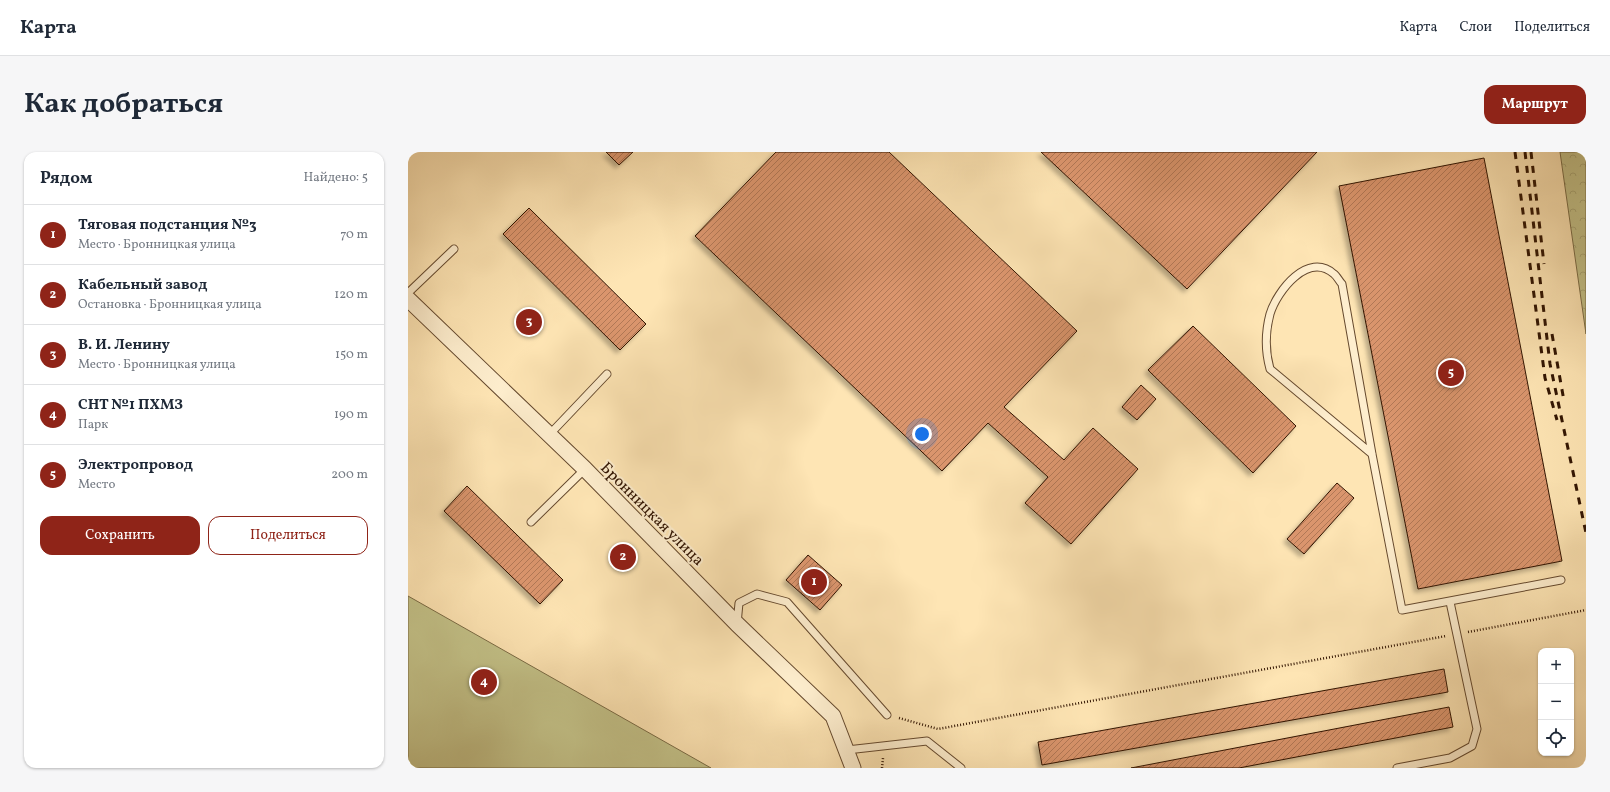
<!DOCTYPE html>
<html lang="ru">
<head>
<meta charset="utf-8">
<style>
	:root { --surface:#fff; --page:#f6f6f7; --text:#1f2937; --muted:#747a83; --line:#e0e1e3; --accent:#8f2418 }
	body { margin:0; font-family:Vollkorn,serif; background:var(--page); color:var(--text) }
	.controls { position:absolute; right:12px; bottom:12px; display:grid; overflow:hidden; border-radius:8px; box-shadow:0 1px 3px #0004 }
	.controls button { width:36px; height:36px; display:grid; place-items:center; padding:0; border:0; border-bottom:1px solid var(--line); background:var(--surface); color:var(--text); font:20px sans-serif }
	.you { position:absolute; left:514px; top:282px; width:14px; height:14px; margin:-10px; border:3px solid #fff; border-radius:50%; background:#1a73e8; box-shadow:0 0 0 6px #1a73e833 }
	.badge { display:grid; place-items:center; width:26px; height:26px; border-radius:50%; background:var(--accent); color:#fff; font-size:13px; font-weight:700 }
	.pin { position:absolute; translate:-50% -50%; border:2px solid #fff; box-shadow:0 1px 4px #0006 }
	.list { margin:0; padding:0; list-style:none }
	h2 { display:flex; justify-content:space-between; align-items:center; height:52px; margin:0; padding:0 16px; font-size:17px }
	h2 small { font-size:13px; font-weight:400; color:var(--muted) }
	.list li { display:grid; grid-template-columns:26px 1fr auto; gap:12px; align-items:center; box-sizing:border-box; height:60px; padding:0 16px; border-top:1px solid var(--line) }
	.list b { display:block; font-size:15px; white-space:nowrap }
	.list p { margin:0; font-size:13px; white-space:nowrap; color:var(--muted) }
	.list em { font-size:13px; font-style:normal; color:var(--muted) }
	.actions { display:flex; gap:8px; padding:12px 16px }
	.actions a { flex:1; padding:9px 0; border:1px solid var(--accent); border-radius:12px; text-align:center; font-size:14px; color:var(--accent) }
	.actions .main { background:var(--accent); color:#fff }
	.icon { flex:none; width:22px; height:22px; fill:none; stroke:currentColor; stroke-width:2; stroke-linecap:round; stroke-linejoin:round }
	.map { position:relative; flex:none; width:1178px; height:616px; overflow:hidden; border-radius:12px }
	header { display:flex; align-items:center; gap:24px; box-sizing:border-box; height:56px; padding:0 20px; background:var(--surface); border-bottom:1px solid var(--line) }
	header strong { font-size:19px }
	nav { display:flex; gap:22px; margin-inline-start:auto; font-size:14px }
	.intro { display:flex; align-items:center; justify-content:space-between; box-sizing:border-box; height:96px; padding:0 24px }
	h1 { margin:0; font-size:28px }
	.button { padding:10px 18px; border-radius:12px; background:var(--accent); color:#fff; font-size:14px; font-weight:700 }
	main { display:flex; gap:24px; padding:0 24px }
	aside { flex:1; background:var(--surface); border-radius:12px; box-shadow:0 1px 3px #0004 }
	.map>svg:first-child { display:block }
	.forest { fill:url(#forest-crowns); stroke:#7b6c46 }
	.garden { fill:#c4c38a; stroke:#7b6c46 }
	.building { fill:url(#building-hatch); stroke:#321502; filter:url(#shadow) }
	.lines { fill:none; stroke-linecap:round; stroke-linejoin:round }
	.service-casing { stroke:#65492e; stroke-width:9 }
	.minor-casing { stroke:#65492e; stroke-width:17 }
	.path { stroke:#321502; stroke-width:2.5; stroke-dasharray:1 2; stroke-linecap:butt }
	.service { stroke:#feeece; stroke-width:7 }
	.minor { stroke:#feeece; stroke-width:15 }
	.rail { stroke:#321502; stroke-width:3; stroke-dasharray:7 7; stroke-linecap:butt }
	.labels { text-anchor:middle; stroke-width:4; stroke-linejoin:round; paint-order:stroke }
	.street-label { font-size:16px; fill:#321502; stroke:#feeece }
</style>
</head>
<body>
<header>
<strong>Карта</strong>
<nav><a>Карта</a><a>Слои</a><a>Поделиться</a></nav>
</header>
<div class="intro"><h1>Как добраться</h1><a class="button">Маршрут</a></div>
<main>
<aside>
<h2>Рядом<small>Найдено: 5</small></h2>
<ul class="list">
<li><span class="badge">1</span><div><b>Тяговая подстанция №3</b><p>Место · Бронницкая улица</p></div><em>70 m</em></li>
<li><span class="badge">2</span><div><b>Кабельный завод</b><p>Остановка · Бронницкая улица</p></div><em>120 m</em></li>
<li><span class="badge">3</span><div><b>В. И. Ленину</b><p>Место · Бронницкая улица</p></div><em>150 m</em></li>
<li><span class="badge">4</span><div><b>СНТ №1 ПХМЗ</b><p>Парк</p></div><em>190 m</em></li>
<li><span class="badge">5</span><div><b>Электропровод</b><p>Место</p></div><em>200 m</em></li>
</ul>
<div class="actions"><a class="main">Сохранить</a><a>Поделиться</a></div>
</aside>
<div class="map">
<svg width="1178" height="616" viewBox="0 0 1178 616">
	<defs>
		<pattern id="forest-crowns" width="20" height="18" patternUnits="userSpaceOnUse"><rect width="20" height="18" fill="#c4c38a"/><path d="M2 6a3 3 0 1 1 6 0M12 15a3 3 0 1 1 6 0" fill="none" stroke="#a9a775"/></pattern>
		<pattern id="building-hatch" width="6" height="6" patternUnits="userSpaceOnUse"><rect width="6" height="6" fill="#da956d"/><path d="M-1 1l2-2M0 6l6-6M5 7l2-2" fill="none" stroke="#b17857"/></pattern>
		<filter id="shadow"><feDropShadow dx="-3.5" dy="3.5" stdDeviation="2" flood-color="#0004"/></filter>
	</defs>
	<rect width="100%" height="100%" fill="#fee5b4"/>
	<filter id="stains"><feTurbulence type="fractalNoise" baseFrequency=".005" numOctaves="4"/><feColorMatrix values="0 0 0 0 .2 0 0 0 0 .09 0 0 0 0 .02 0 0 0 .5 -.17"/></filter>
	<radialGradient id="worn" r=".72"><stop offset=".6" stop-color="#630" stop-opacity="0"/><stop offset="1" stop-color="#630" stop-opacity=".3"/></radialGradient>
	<path class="forest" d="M1152,0h26v182z"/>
	<path class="garden" d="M0,444l303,172h-303z"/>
	<g class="building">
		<path d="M198,0h27l-14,13z"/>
		<path d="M368,0h113l188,179 -73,76 60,53 29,-32 45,41 -67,75 -46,-41 23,-26 -60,-54 -46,48 -247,-235z"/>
		<path d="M633,0h276l-130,137z"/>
		<path d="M1076,6l78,403 -144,28 -79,-403z"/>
		<path d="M121,56l117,116 -26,26 -117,-116z"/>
		<path d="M785,174l103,100 -43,47 -105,-103z"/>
		<path d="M733,233l15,14 -19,21 -15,-13z"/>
		<path d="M929,331l17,15 -50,56 -17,-15z"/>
		<path d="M59,334l96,94 -23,24 -96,-93z"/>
		<path d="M400,403l34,30 -22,25 -34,-30z"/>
		<path d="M1036,517l4,23 -406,73 -4,-23z"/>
		<path d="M1041,555l4,20 -214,41h-108z"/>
	</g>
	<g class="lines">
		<defs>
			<g id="service">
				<path d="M0,141l46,-44"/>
				<path d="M141,283l58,-61"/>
				<path d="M964,302l-102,-85c-5,-18 -5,-36 0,-55 7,-23 38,-63 64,-40 3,2 5,7 8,10l30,170 30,156 159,-30"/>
				<path d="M123,370l54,-53"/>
				<path d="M329,472l2,-21 18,-9 30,8 100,113"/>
				<path d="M439,598l80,-9 34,27"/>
				<path d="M989,616l53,-10 22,-12 5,-17 -27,-127"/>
			</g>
			<path id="minor" d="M0,147l177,170 152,155 96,92 20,52"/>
		</defs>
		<use href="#service" class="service-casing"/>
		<use href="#minor" class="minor-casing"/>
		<g class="path">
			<path d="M1060,480l118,-22"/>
			<path d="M491,566l39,11 508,-93"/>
			<path d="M474,616l1,-10"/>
		</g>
		<use href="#service" class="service"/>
		<use href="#minor" class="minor"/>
		<g class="rail">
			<path d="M1107,0l30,226 12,42"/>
			<path d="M1117,0l25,212 36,169"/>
			<path d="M1123,0l13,112"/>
			<path d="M1144,182l12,67"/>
		</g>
	</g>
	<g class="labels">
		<g class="street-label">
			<text transform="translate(245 361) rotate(45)" y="6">Бронницкая улица</text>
		</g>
	</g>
	<rect width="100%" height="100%" filter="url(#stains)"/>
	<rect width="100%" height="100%" fill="url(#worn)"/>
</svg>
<div class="controls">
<button>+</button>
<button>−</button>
<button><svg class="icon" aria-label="locate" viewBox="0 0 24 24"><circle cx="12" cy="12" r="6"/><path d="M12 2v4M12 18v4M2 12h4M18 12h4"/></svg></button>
</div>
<div class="you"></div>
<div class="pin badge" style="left:406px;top:430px">1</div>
<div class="pin badge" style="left:215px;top:405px">2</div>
<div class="pin badge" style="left:121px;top:170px">3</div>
<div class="pin badge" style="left:76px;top:530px">4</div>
<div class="pin badge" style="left:1043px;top:221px">5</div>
</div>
</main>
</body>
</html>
